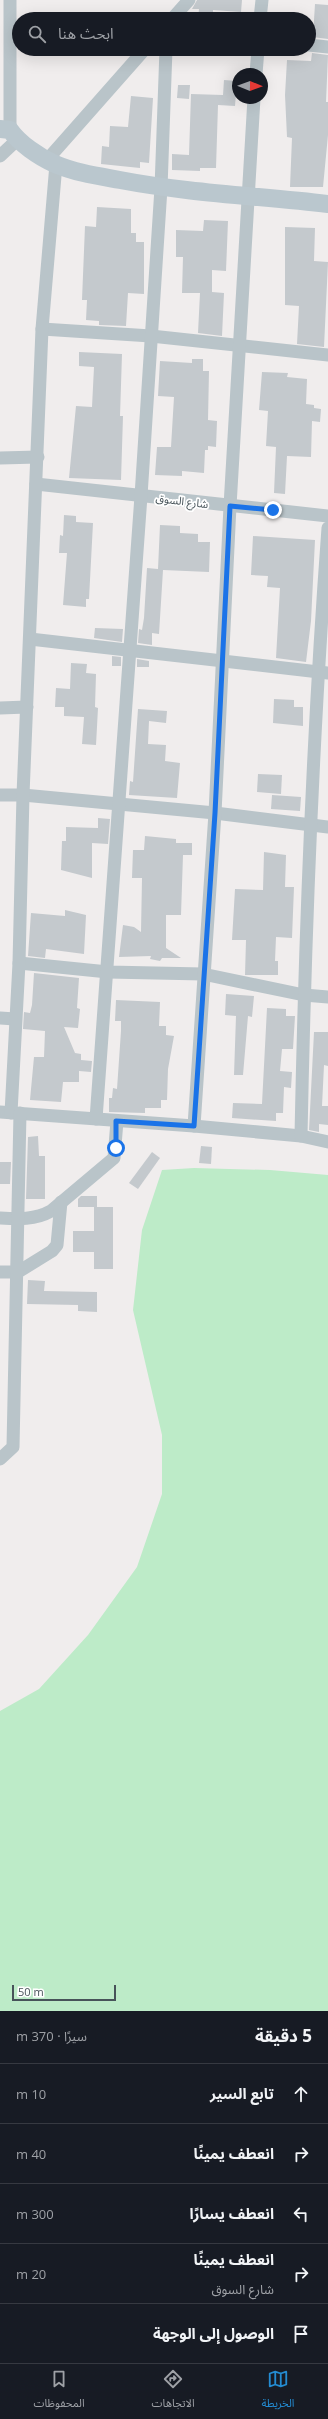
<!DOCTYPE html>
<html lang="ar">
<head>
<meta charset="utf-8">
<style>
	:root { --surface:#171b24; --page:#20242c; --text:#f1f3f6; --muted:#9ea1a6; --line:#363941; --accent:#248cd2 }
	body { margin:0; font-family:"Open Sans","Noto Sans Arabic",sans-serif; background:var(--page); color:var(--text); direction:rtl }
	.compass { position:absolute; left:232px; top:68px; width:36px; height:36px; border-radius:50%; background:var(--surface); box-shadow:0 4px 16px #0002; rotate:91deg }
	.scale { position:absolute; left:12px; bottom:10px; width:104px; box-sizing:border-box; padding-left:4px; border:2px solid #475359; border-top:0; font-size:11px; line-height:14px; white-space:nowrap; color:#475359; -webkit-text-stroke:3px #fff; paint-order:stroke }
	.stop { position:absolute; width:12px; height:12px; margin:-9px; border:3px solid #1a73e8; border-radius:50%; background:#fff }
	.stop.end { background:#1a73e8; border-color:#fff; box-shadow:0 1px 4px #0008 }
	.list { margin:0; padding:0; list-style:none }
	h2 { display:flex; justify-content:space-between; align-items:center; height:52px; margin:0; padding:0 16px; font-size:17px }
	h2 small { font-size:13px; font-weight:400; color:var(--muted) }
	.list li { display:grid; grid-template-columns:26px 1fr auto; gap:12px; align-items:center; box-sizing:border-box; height:60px; padding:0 16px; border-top:1px solid var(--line) }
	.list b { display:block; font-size:15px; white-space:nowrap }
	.list p { margin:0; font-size:13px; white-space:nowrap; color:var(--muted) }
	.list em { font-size:13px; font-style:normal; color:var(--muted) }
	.icon { flex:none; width:22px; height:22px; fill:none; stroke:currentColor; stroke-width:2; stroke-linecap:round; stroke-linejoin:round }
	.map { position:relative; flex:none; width:328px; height:2011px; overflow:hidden; direction:ltr }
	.search { position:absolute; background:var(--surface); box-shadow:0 4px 16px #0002; left:12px; right:12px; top:12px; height:44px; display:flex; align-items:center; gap:10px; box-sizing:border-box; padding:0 14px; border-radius:22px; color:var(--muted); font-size:15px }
	.sheet { height:352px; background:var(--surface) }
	nav { display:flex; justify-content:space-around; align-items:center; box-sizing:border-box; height:56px; border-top:1px solid var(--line); background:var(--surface); font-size:11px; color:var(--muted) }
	nav a { display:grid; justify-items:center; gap:2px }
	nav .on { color:var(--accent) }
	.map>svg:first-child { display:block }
	.green { fill:#bdebc8 }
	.building { fill:#c4c9cd }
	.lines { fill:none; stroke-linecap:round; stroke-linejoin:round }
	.street { stroke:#b9c4c9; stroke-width:13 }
	.secondary { stroke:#bac7ce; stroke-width:18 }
	.route { stroke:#1a73e8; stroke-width:5 }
	.labels { text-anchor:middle; stroke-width:3.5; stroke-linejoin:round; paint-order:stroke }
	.street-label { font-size:11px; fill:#475359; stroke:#fff }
</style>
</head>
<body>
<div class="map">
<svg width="328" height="2011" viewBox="0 0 328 2011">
	<rect width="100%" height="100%" fill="#f0eded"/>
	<path class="green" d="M194,1168l76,2 58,5v836h-328v-300l39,-22 49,-54 49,-68 25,-73v-59l-29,-125 9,-80 20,-60z"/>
	<g class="building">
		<path d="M197,0h45l-1,12 -28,-2v9h-15l1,-10h-7z"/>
		<path d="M315,4l13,1v34l-15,-2z"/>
		<path d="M312,53l16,2 -2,47h2v33l-5,52h-33l2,-49 -5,-1 -2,-42 2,-35 24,1z"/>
		<path d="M224,80l13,1 -2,25 -17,-1 -2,63h-16v3l-28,-1v-16l17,1 2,-61 32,1z"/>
		<path d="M178,85h12l-1,14 -12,-1z"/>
		<path d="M131,96l22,2 -4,65 -9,-1v6l-39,-4 1,-18 7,1 1,-21 18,1z"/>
		<path d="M97,207l34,2v24h5v9h8v52l-16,-1 -2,33 -27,-1v-4l-13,-1 1,-20h-5l3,-74 11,1z"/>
		<path d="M204,220l24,1 -2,50 -14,-1v22l12,1 -2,43 -24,-3 2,-40h-18l1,-36h-7v-27l27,1z"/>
		<path d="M285,227l30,1 -1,33 14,1 -4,85 -27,-3 2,-38 -14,-1z"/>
		<path d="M79,352l43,2 -2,62h3l-2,64 -52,-2 7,-72 16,1 2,-40 -15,-1z"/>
		<path d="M192,359h11v12h6l-1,49 9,1 -1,26 -8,-1v4h-3l-1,23 -22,-2v5l-27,-1 2,-28h14l3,-50 -16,-1 2,-35 32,2z"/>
		<path d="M262,372l26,1 -1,4 20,2 -1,25 8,1v3l7,1 -1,13 -8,-1 -1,36 -24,-1 -2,38 -11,-1 2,-46 -10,-1 2,-35 -9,-1z"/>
		<path d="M64,515l12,1v6l17,1 -4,76h-3v8l-23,-2 4,-52h-8l1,-18 3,1z"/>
		<path d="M160,525l20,1v7l18,1v8h12l-1,30 -46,-2 -4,64 -7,-1v12l-14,-2 1,-14 3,1 2,-12 3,-50 11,1z"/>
		<path d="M253,536l62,4 -4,81 -5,41 -30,-4 4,-70 -13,-1 1,-11 -17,-1z"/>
		<path d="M95,628l28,1 -1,13 -28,-4z"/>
		<path d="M112,656l9,1v9h-9z"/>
		<path d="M137,659l12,2v6h-12z"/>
		<path d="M71,663l16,1 -1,9 10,1 -1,33 3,1 -2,37 -14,-1 2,-27 -20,-1v-9h-9l1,-19 14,1z"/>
		<path d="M274,699l20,1v7h9v19l-30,-3z"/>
		<path d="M138,709l29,2 -1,12 -17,-2 -1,23 18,1 -1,16 15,2 -3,35 -48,-3 1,-14 3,1z"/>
		<path d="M258,774l24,1 -1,19 -24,-2z"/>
		<path d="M272,795l29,2 -1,14 -29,-2z"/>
		<path d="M98,818l12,1 -2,25 -16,-1v35l-31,-8 1,-29h4v-14l32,1z"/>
		<path d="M145,836l31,3v4h16v12h-9l-2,60h-15v33l15,10h-19l-2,3 -10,-2 1,-3 -32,1 4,-32 11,2 7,5 1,-54h-10l1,-28h11z"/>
		<path d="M264,852l22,3 -1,32h9l-2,51 -16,-1 -1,24h3v14h-33l1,-35h-14l3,-51 28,1z"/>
		<path d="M65,910l21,5 -2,39 -38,-5 -1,9 -17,-2 3,-43 34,3z"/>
		<path d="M34,973l45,5 -2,30 3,1 -2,19 -14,-1 11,26 6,1v6l11,1 -1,11 -12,-1v11h-16l-2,20 -31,-2 4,-43h10l1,-26 -22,-2 1,-17 6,1 2,-8z"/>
		<path d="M226,994l28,2 -2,21 -4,-1 -5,59h-9l2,-59 -11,-1z"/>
		<path d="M116,1000l44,2 -1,24h7v9l8,1 -6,33 -1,31h-6v8h-16v5l-36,-1v-14h3l1,-10 4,1 4,-58v-10h-6z"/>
		<path d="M267,1008l19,1v7h9l-2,33h-11l-2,22 12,1 -1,16 -7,-1 -1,26h-7v8l-44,-3 1,-15 29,1z"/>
		<path d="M314,1032h14v34l-4,-1 -2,41h6v19l-9,-1v8l-10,-2z"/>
		<path d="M38,1136l1,20h6v43h-19l2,-62z"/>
		<path d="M201,1146l11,1 -1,17 -12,-1z"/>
		<path d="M152,1152l8,6 -22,31 -9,-6z"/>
		<path d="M0,1162h11l-1,22h-10z"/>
		<path d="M81,1196h16v11h-19v-8z"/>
		<path d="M94,1207h19v62h-19v-17h-21v-21h21z"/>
		<path d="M28,1280l17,1 -1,10 53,1v20l-19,-1v-6l-51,-1z"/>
	</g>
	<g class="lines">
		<g class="street">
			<path d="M172,19l17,-19"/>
			<path d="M260,19l2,-19"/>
			<path d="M309,45l19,2"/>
			<path d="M256,74l2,-25"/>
			<path d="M10,130v-130"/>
			<path d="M0,156l17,-16"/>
			<path d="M47,160l98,-111"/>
			<path d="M42,329l109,7 177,19"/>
			<path d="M0,458l38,-1"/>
			<path d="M36,484l292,32"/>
			<path d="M30,639l298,34"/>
			<path d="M0,708l27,-1"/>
			<path d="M0,795h23l192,18 113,14"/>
			<path d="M19,963l89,9 95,2 101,21 24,2"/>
			<path d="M0,1018l15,1"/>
			<path d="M0,1112l194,14 107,10 27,6"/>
			<path d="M11,1113l8,-150 4,-168 19,-466 14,-165"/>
			<path d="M96,1119l45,-623 20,-308 5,-139"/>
			<path d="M194,1126l21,-313 15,-307 24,-408"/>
			<path d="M301,1136c4,-203 12,-406 27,-608"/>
			<path d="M0,1218c18,1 35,2 51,-7l63,-53 3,-37"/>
			<path d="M0,1272h18l34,-21 5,-6 4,-43"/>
			<path d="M0,1459l13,-12 7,-334"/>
		</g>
		<path class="secondary" d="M0,129l10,1c9,13 29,27 45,34 21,9 43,12 65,16 68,13 139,16 208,24"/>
	</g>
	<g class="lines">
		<path class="route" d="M116,1148v-27l78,5 21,-313 15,-307 43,4"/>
	</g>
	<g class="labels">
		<g class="street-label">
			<text transform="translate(182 501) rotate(7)" y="4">شارع السوق</text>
		</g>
	</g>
</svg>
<svg class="compass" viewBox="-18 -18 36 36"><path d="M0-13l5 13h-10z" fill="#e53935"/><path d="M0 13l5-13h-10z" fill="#9ea1a6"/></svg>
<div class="scale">50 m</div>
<div class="stop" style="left:116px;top:1148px"></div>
<div class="stop end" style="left:273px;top:510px"></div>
<div class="search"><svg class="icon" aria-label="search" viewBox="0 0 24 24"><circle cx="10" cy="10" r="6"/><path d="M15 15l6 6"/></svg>ابحث هنا</div>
</div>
<section class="sheet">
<h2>5 دقيقة<small>سيرًا · 370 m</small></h2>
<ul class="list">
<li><svg class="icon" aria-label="ahead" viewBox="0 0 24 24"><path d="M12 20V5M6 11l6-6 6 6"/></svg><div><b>تابع السير</b></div><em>10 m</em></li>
<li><svg class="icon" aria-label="right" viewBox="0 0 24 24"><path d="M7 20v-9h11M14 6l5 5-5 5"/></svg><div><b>انعطف يمينًا</b></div><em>40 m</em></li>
<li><svg class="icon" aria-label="left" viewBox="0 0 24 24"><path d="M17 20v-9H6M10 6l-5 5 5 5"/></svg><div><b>انعطف يسارًا</b></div><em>300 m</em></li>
<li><svg class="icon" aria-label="right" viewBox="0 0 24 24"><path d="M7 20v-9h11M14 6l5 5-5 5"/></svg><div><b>انعطف يمينًا</b><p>شارع السوق</p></div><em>20 m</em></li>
<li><svg class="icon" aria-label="arrive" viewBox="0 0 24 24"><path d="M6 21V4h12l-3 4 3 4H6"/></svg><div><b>الوصول إلى الوجهة</b></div></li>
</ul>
</section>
<nav>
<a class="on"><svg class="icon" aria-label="map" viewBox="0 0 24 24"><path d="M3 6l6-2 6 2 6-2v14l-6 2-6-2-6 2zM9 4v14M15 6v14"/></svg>الخريطة</a>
<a><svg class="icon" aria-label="directions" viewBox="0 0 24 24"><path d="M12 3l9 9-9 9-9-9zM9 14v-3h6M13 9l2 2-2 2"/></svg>الاتجاهات</a>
<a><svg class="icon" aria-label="saved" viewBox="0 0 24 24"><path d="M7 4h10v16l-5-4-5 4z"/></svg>المحفوظات</a>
</nav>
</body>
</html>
